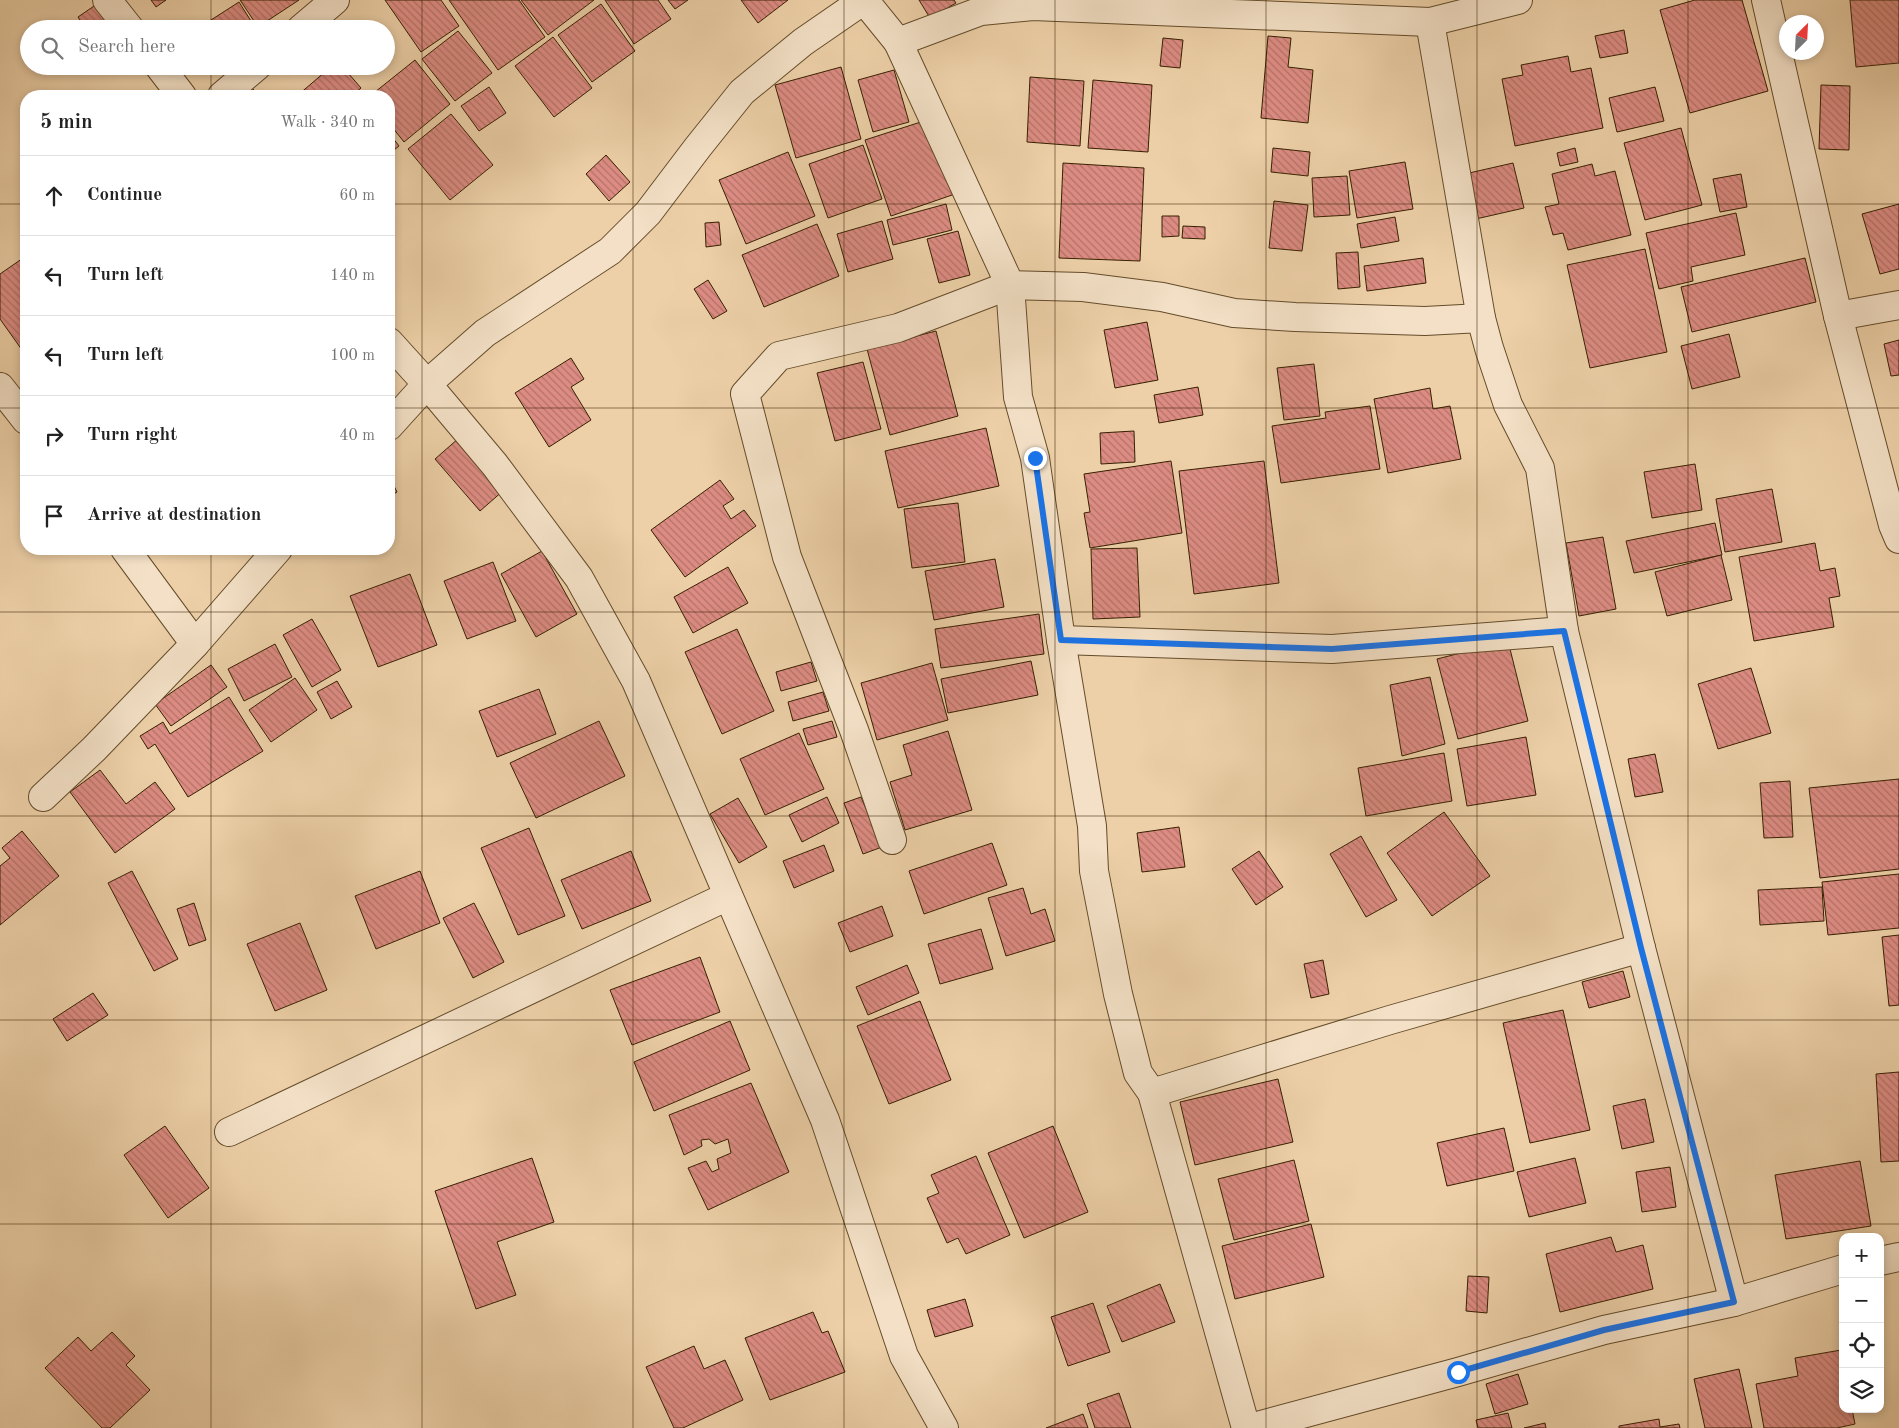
<!DOCTYPE html>
<html lang="en">
<head>
<meta charset="utf-8">
<style>
	:root { --surface:#fff; --page:#f2f2f2; --text:#222; --muted:#767676; --line:#e0e0e0 }
	body { margin:0; font-family:"Old Standard TT",serif; background:var(--page); color:var(--text) }
	.controls { position:absolute; right:15px; bottom:15px; display:grid; overflow:hidden; border-radius:10px; box-shadow:0 2px 8px #0003 }
	.controls button { width:45px; height:45px; display:grid; place-items:center; padding:0; border:0; border-bottom:1px solid var(--line); background:var(--surface); color:var(--text); font:25px sans-serif }
	.compass { position:absolute; left:1779px; top:15px; width:45px; height:45px; border-radius:50%; background:var(--surface); box-shadow:0 2px 8px #0003; rotate:24deg }
	.stop { position:absolute; width:15px; height:15px; margin:-11px; border:4px solid #1a73e8; border-radius:50%; background:#fff }
	.stop.end { background:#1a73e8; border-color:#fff; box-shadow:0 1px 5px #0008 }
	.list { margin:0; padding:0; list-style:none }
	h2 { display:flex; justify-content:space-between; align-items:center; height:65px; margin:0; padding:0 20px; font-size:21px }
	h2 small { font-size:16px; font-weight:400; color:var(--muted) }
	.list li { display:grid; grid-template-columns:32px 1fr auto; gap:15px; align-items:center; box-sizing:border-box; height:80px; padding:0 20px; border-top:1px solid var(--line) }
	.list b { display:block; font-size:19px; white-space:nowrap }
	.list em { font-size:16px; font-style:normal; color:var(--muted) }
	.icon { flex:none; width:28px; height:28px; fill:none; stroke:currentColor; stroke-width:2; stroke-linecap:round; stroke-linejoin:round }
	.map { position:relative; flex:none; width:1899px; height:1428px; overflow:hidden }
	.search { position:absolute; background:var(--surface); box-shadow:0 2px 8px #0003; left:20px; top:20px; width:375px; height:55px; display:flex; align-items:center; gap:12px; box-sizing:border-box; padding:0 18px; border-radius:28px; color:var(--muted); font-size:19px }
	.panel { position:absolute; background:var(--surface); box-shadow:0 2px 8px #0003; left:20px; top:90px; width:375px; height:465px; border-radius:20px }
	.map>svg:first-child { display:block }
	.building { fill:url(#building-back-hatch); stroke:#362000 }
	.lines { fill:none; stroke-linecap:round; stroke-linejoin:round }
	.minor-casing { stroke:#644c2a; stroke-width:30 }
	.minor { stroke:#f3e0c6; stroke-width:28 }
	.route { stroke:#1a73e8; stroke-width:6 }
	.grid { fill:none; stroke:#362000; stroke-width:1; stroke-opacity:0.55 }
</style>
</head>
<body>
<div class="map">
<svg width="1899" height="1428" viewBox="0 0 1899 1428">
	<defs>
		<pattern id="building-back-hatch" width="6" height="6" patternUnits="userSpaceOnUse" patternTransform="scale(1.25)"><rect width="6" height="6" fill="#dd8c83"/><path d="M-1 5l2 2M0 0l6 6M5-1l2 2" fill="none" stroke="#b47269"/></pattern>
	</defs>
	<rect width="100%" height="100%" fill="#edd0a8"/>
	<filter id="stains"><feTurbulence type="fractalNoise" baseFrequency=".004" numOctaves="4"/><feColorMatrix values="0 0 0 0 .2 0 0 0 0 .09 0 0 0 0 .02 0 0 0 .5 -.17"/></filter>
	<radialGradient id="worn" r=".72"><stop offset=".6" stop-color="#630" stop-opacity="0"/><stop offset="1" stop-color="#630" stop-opacity=".3"/></radialGradient>
	<g class="building">
		<path d="M151,0h15l-10,7z"/>
		<path d="M240,0h59l-41,27z"/>
		<path d="M385,0h56l18,26 -38,26z"/>
		<path d="M449,0h70l26,37 -47,33z"/>
		<path d="M521,0h73l-46,35z"/>
		<path d="M605,0h53l13,19 -37,25z"/>
		<path d="M668,0h20l-13,9z"/>
		<path d="M741,0h47l-30,23z"/>
		<path d="M919,0h35l2,3 -26,15z"/>
		<path d="M1695,0h47l26,91 -78,22 -30,-103z"/>
		<path d="M1850,0h49v63l-43,4z"/>
		<path d="M239,2l17,27h-59z"/>
		<path d="M97,4l13,19 -9,6h-15l-8,-12z"/>
		<path d="M601,4l34,47 -43,31 -34,-47z"/>
		<path d="M66,23l4,6h-13z"/>
		<path d="M1624,30l4,23 -28,5 -5,-22z"/>
		<path d="M458,31l34,42 -37,28 -33,-42z"/>
		<path d="M1268,36l23,2 -3,29 25,3 -5,53 -47,-5z"/>
		<path d="M553,37l39,51 -38,29 -39,-51z"/>
		<path d="M1163,38l20,2 -3,28 -20,-2z"/>
		<path d="M1568,56l3,16 20,-4 12,60 -88,18 -13,-67 21,-4 -2,-10z"/>
		<path d="M415,60l35,44 -46,38 -15,-19v-27h-19z"/>
		<path d="M332,66h10l19,22 -9,8 -54,-1z"/>
		<path d="M841,67l20,72 -65,19 -21,-73z"/>
		<path d="M894,70l15,52 -36,10 -15,-52z"/>
		<path d="M1030,77l54,4 -4,65 -53,-4z"/>
		<path d="M1093,80l59,5 -4,67 -60,-4z"/>
		<path d="M1821,85l29,1 -1,64 -30,-1z"/>
		<path d="M489,87l17,26 -27,18 -18,-25z"/>
		<path d="M1655,87l9,34 -47,11 -8,-34z"/>
		<path d="M252,88l7,8h-16z"/>
		<path d="M451,114l42,51 -43,35 -42,-51z"/>
		<path d="M930,119l25,75 -64,22 -26,-76z"/>
		<path d="M1681,128l21,77 -57,15 -21,-77z"/>
		<path d="M389,133l10,13 -10,8z"/>
		<path d="M863,145l19,54 -54,19 -19,-54z"/>
		<path d="M1273,148l37,4 -2,24 -37,-4z"/>
		<path d="M1575,148l3,14 -18,4 -3,-13z"/>
		<path d="M788,152l27,64 -69,28 -27,-64z"/>
		<path d="M606,155l24,27 -21,19 -23,-27z"/>
		<path d="M1405,162l8,47 -56,9 -8,-47z"/>
		<path d="M1063,163l81,5 -4,93 -81,-3z"/>
		<path d="M1513,163l11,45 -57,13 -11,-45z"/>
		<path d="M1592,164l3,12 20,-5 16,64 -63,15 -5,-17 -10,2 -8,-28 14,-3 -7,-30z"/>
		<path d="M1741,174l6,33 -27,5 -7,-33z"/>
		<path d="M1347,176l3,39 -36,2 -2,-39z"/>
		<path d="M1274,201l34,4 -6,46 -33,-3z"/>
		<path d="M946,204l6,26 -59,15 -6,-25z"/>
		<path d="M1899,204v65l-19,5 -18,-60z"/>
		<path d="M1736,213l9,42 -54,12 2,14 -34,8 -13,-56z"/>
		<path d="M1162,216h17v20l-17,1z"/>
		<path d="M1395,217l4,24 -38,7 -4,-24z"/>
		<path d="M882,221l11,38 -45,13 -11,-38z"/>
		<path d="M719,222l2,23 -15,2 -1,-24z"/>
		<path d="M817,224l22,52 -75,31 -22,-52z"/>
		<path d="M1183,226l22,1v12l-23,-1z"/>
		<path d="M958,231l12,44 -31,8 -12,-44z"/>
		<path d="M1645,249l22,103 -77,16 -23,-103z"/>
		<path d="M1358,252l2,35 -22,2 -2,-36z"/>
		<path d="M26,256v91l-4,3 -22,-31v-45z"/>
		<path d="M1423,258l3,25 -59,8 -3,-25z"/>
		<path d="M1805,258l11,44 -124,30 -11,-45z"/>
		<path d="M708,280l19,31 -14,8 -19,-30z"/>
		<path d="M1147,322l11,58 -43,8 -11,-58z"/>
		<path d="M936,331l22,85 -68,19 -23,-86z"/>
		<path d="M1729,334l11,43 -48,12 -11,-43z"/>
		<path d="M1899,340v35l-8,1 -7,-32z"/>
		<path d="M571,358l13,21 -13,8 20,33 -42,27 -34,-54z"/>
		<path d="M863,362l18,67 -46,12 -18,-68z"/>
		<path d="M1314,364l6,52 -36,4 -7,-52z"/>
		<path d="M1198,387l5,28 -44,8 -5,-28z"/>
		<path d="M1430,388l3,21 17,-3 11,53 -73,14 -14,-74z"/>
		<path d="M1370,406l10,63 -99,14 -9,-57 54,-8 -1,-6z"/>
		<path d="M986,428l13,58 -101,22 -13,-57z"/>
		<path d="M1134,431l1,31 -34,2 -1,-31z"/>
		<path d="M459,438l45,52 -24,21 -45,-52z"/>
		<path d="M1171,461l11,72 -92,15 -6,-35 6,-1 -6,-38z"/>
		<path d="M1264,461l15,122 -85,11 -15,-123z"/>
		<path d="M1695,464l7,46 -50,8 -8,-46z"/>
		<path d="M389,476l8,16 -8,5z"/>
		<path d="M720,480l14,19 -11,7 8,13 13,-9 12,16 -71,51 -34,-47z"/>
		<path d="M1772,489l10,53 -57,10 -9,-53z"/>
		<path d="M958,503l7,59 -53,6 -8,-59z"/>
		<path d="M1715,523l7,32 -88,18 -8,-32z"/>
		<path d="M1603,537l13,72 -37,7 -13,-73z"/>
		<path d="M1815,543l5,28 15,-3 5,28 -11,2 5,29 -80,14 -15,-84z"/>
		<path d="M1137,548l3,69 -47,2 -2,-70z"/>
		<path d="M542,551l35,63 -41,23 -35,-63z"/>
		<path d="M1721,555l11,45 -65,16 -12,-44z"/>
		<path d="M995,559l9,48 -70,13 -9,-49z"/>
		<path d="M493,562l23,59 -49,18 -23,-58z"/>
		<path d="M728,567l20,36 -55,30 -19,-36z"/>
		<path d="M410,574l27,71 -59,22 -28,-71z"/>
		<path d="M1039,614l5,40 -103,14 -6,-39z"/>
		<path d="M312,619l29,51 -29,17 -29,-52z"/>
		<path d="M737,629l37,82 -52,23 -37,-82z"/>
		<path d="M1508,641l20,80 -70,18 -21,-80z"/>
		<path d="M275,644l17,33 -48,24 -16,-32z"/>
		<path d="M1031,661l7,34 -90,18 -7,-34z"/>
		<path d="M811,662l6,19 -36,10 -5,-19z"/>
		<path d="M932,663l16,57 -71,20 -16,-57z"/>
		<path d="M211,665l16,22 -56,39 -16,-22z"/>
		<path d="M1751,668l20,65 -53,16 -20,-65z"/>
		<path d="M1430,677l15,67 -43,12 -12,-71z"/>
		<path d="M295,678l22,32 -46,32 -22,-32z"/>
		<path d="M337,681l15,26 -21,12 -14,-27z"/>
		<path d="M539,689l17,45 -59,23 -18,-46z"/>
		<path d="M823,692l6,19 -36,10 -5,-19z"/>
		<path d="M229,697l34,54 -75,46 -33,-53 -7,5 -8,-13 23,-14 7,12z"/>
		<path d="M599,721l26,55 -89,42 -26,-55z"/>
		<path d="M832,721l5,16 -29,8 -5,-16z"/>
		<path d="M948,731l24,79 -67,20 -15,-48 22,-7 -9,-30z"/>
		<path d="M799,733l25,56 -59,26 -25,-56z"/>
		<path d="M1526,737l10,58 -69,11 -10,-57z"/>
		<path d="M1444,753l8,48 -86,15 -8,-48z"/>
		<path d="M1655,754l8,38 -28,5 -7,-38z"/>
		<path d="M100,770l26,34 29,-22 20,27 -60,44 -45,-61z"/>
		<path d="M1899,779v90l-79,9 -11,-90z"/>
		<path d="M1790,781l3,56 -29,1 -4,-55z"/>
		<path d="M827,797l12,26 -37,19 -13,-27z"/>
		<path d="M861,797l21,50 -19,7 -19,-51z"/>
		<path d="M738,798l29,49 -28,16 -29,-49z"/>
		<path d="M1444,812l46,64 -58,40 -45,-63z"/>
		<path d="M1179,827l6,40 -43,5 -5,-39z"/>
		<path d="M529,828l36,88 -47,19 -37,-87z"/>
		<path d="M22,831l37,45 -59,49v-59l10,-8 -8,-10z"/>
		<path d="M1361,836l36,64 -31,17 -36,-63z"/>
		<path d="M992,843l15,42 -83,29 -15,-43z"/>
		<path d="M824,845l10,26 -40,17 -11,-27z"/>
		<path d="M631,851l20,50 -69,28 -21,-49z"/>
		<path d="M1259,851l24,36 -27,18 -24,-36z"/>
		<path d="M132,871l46,88 -24,12 -46,-88z"/>
		<path d="M420,871l20,52 -64,26 -21,-53z"/>
		<path d="M1899,874v54l-71,7 -6,-53z"/>
		<path d="M1822,887l2,34 -64,4 -2,-35z"/>
		<path d="M1023,888l8,26 14,-5 10,32 -49,15 -18,-58z"/>
		<path d="M194,903l12,37 -17,6 -12,-37z"/>
		<path d="M474,903l30,59 -31,16 -30,-60z"/>
		<path d="M882,906l11,30 -43,16 -12,-29z"/>
		<path d="M300,923l27,67 -52,21 -28,-67z"/>
		<path d="M981,929l12,40 -53,15 -12,-40z"/>
		<path d="M1899,935v70l-10,1 -7,-69z"/>
		<path d="M700,957l20,55 -88,33 -22,-55z"/>
		<path d="M1323,960l6,34 -18,4 -7,-34z"/>
		<path d="M907,965l12,28 -51,22 -12,-28z"/>
		<path d="M1623,971l7,26 -41,11 -7,-26z"/>
		<path d="M93,993l15,22 -41,26 -14,-22z"/>
		<path d="M920,1001l31,79 -62,24 -32,-78z"/>
		<path d="M1563,1010l27,120 -60,13 -27,-120z"/>
		<path d="M730,1021l20,49 -96,41 -20,-49z"/>
		<path d="M1899,1072v89l-18,1 -5,-88z"/>
		<path d="M1278,1079l15,63 -98,23 -15,-63z"/>
		<path d="M751,1083l38,89 -81,38 -20,-42 18,-7 6,11 7,-3 -2,-10 14,-6 -3,-14 -13,5 -6,-5 -8,1 1,6 -18,9 -15,-40z"/>
		<path d="M1645,1099l9,43 -32,7 -9,-43z"/>
		<path d="M165,1126l44,62 -41,30 -44,-63z"/>
		<path d="M1053,1126l35,86 -64,26 -36,-85z"/>
		<path d="M1504,1128l10,43 -67,15 -10,-43z"/>
		<path d="M976,1156l34,79 -44,19 -8,-16 -11,5 -20,-45 12,-5 -8,-18z"/>
		<path d="M532,1158l22,64 -57,20 19,53 -40,14 -41,-118z"/>
		<path d="M1575,1158l11,45 -57,14 -12,-45z"/>
		<path d="M1294,1160l15,61 -75,19 -16,-61z"/>
		<path d="M1860,1161l11,65 -85,13 -11,-64z"/>
		<path d="M1670,1167l6,40 -34,5 -6,-40z"/>
		<path d="M1311,1224l13,53 -89,22 -13,-53z"/>
		<path d="M1611,1237l5,15 27,-7 10,44 -93,23 -14,-58z"/>
		<path d="M1468,1276l21,1 -2,36 -21,-2z"/>
		<path d="M1160,1284l15,38 -53,20 -15,-36z"/>
		<path d="M965,1299l8,27 -38,11 -8,-27z"/>
		<path d="M1093,1303l17,49 -42,14 -17,-49z"/>
		<path d="M813,1312l9,21 6,-2 17,41 -75,28 -25,-62z"/>
		<path d="M112,1332l23,24 -9,9 24,25 -40,38h-8l-57,-60 33,-31 13,14z"/>
		<path d="M694,1346l10,23 21,-9 18,40 -60,28h-9l-28,-61z"/>
		<path d="M1841,1350l2,11v48h9l3,15 -18,4h-73l-8,-44 42,-8 -3,-18z"/>
		<path d="M1739,1369l13,59h-47l-11,-49z"/>
		<path d="M1518,1374l10,30 -33,10 -9,-30z"/>
		<path d="M1119,1393l12,35h-36l-8,-24z"/>
		<path d="M1508,1413l4,15h-34l-2,-8z"/>
		<path d="M1083,1414l5,14h-42z"/>
		<path d="M1659,1419l1,8 19,-3 1,4h-61v-2z"/>
		<path d="M1545,1423l1,5h-22z"/>
	</g>
	<g class="lines">
		<defs>
			<g id="minor">
				<path d="M107,0l23,29"/>
				<path d="M1766,0l72,316 55,209 6,14"/>
				<path d="M1430,22l51,296"/>
				<path d="M301,29l34,-29"/>
				<path d="M898,42l83,-31 52,-5 397,16 88,-22"/>
				<path d="M159,66l23,30"/>
				<path d="M222,96l35,-30"/>
				<path d="M1838,316l61,-11"/>
				<path d="M389,342l38,42 68,81 84,113 57,103 189,439 79,236 40,72"/>
				<path d="M0,387l26,33"/>
				<path d="M389,426l38,-42 58,-51 125,-82 38,-38 50,-66 44,-55 61,-50 61,-42 34,42 112,243 8,112 17,61 26,182 31,186 2,45 24,123 20,79 14,20 94,335"/>
				<path d="M125,549l70,95"/>
				<path d="M1061,640l271,9 232,-18"/>
				<path d="M43,797l51,-48 101,-105 83,-95"/>
				<path d="M892,840l-38,-110 -67,-173 -42,-163 34,-38 119,-28 112,-43 73,2 79,10 72,16 61,4 130,4 56,-3 8,30 19,57 32,63 24,163 77,317 93,354"/>
				<path d="M1152,1093l238,-73 251,-72"/>
				<path d="M229,1132l499,-236"/>
				<path d="M1880,1261l19,-4"/>
				<path d="M1250,1428l208,-56 146,-42 130,-28 109,-33"/>
			</g>
		</defs>
		<use href="#minor" class="minor-casing"/>
		<use href="#minor" class="minor"/>
	</g>
	<g class="lines">
		<path class="route" d="M1035,458l26,182 271,9 232,-18 77,317 93,354 -130,28 -146,42"/>
	</g>
	<path class="grid" d="M211,0v29M422,0v1428M633,0v1428M844,0v1428M1055,0v1428M1266,0v1428M1477,0v1428M1688,0v1428M211,66v30M0,204h26M389,204h1510M0,408h26M389,408h1510M211,549v879M0,612h1899M0,816h1899M0,1020h1899M0,1224h1899"/>
	<rect width="100%" height="100%" filter="url(#stains)"/>
	<rect width="100%" height="100%" fill="url(#worn)"/>
</svg>
<div class="controls">
<button>+</button>
<button>−</button>
<button><svg class="icon" aria-label="locate" viewBox="0 0 24 24"><circle cx="12" cy="12" r="6"/><path d="M12 2v4M12 18v4M2 12h4M18 12h4"/></svg></button>
<button><svg class="icon" aria-label="layers" viewBox="0 0 24 24"><path d="M12 4l9 5-9 5-9-5zM3 14l9 5 9-5"/></svg></button>
</div>
<svg class="compass" viewBox="-18 -18 36 36"><path d="M0-13l5 13h-10z" fill="#e53935"/><path d="M0 13l5-13h-10z" fill="#767676"/></svg>
<div class="stop" style="left:1458px;top:1372px"></div>
<div class="stop end" style="left:1035px;top:458px"></div>
<div class="search"><svg class="icon" aria-label="search" viewBox="0 0 24 24"><circle cx="10" cy="10" r="6"/><path d="M15 15l6 6"/></svg>Search here</div>
<section class="panel">
<h2>5 min<small>Walk · 340 m</small></h2>
<ul class="list">
<li><svg class="icon" aria-label="ahead" viewBox="0 0 24 24"><path d="M12 20V5M6 11l6-6 6 6"/></svg><div><b>Continue</b></div><em>60 m</em></li>
<li><svg class="icon" aria-label="left" viewBox="0 0 24 24"><path d="M17 20v-9H6M10 6l-5 5 5 5"/></svg><div><b>Turn left</b></div><em>140 m</em></li>
<li><svg class="icon" aria-label="left" viewBox="0 0 24 24"><path d="M17 20v-9H6M10 6l-5 5 5 5"/></svg><div><b>Turn left</b></div><em>100 m</em></li>
<li><svg class="icon" aria-label="right" viewBox="0 0 24 24"><path d="M7 20v-9h11M14 6l5 5-5 5"/></svg><div><b>Turn right</b></div><em>40 m</em></li>
<li><svg class="icon" aria-label="arrive" viewBox="0 0 24 24"><path d="M6 21V4h12l-3 4 3 4H6"/></svg><div><b>Arrive at destination</b></div></li>
</ul>
</section>
</div>
</body>
</html>
